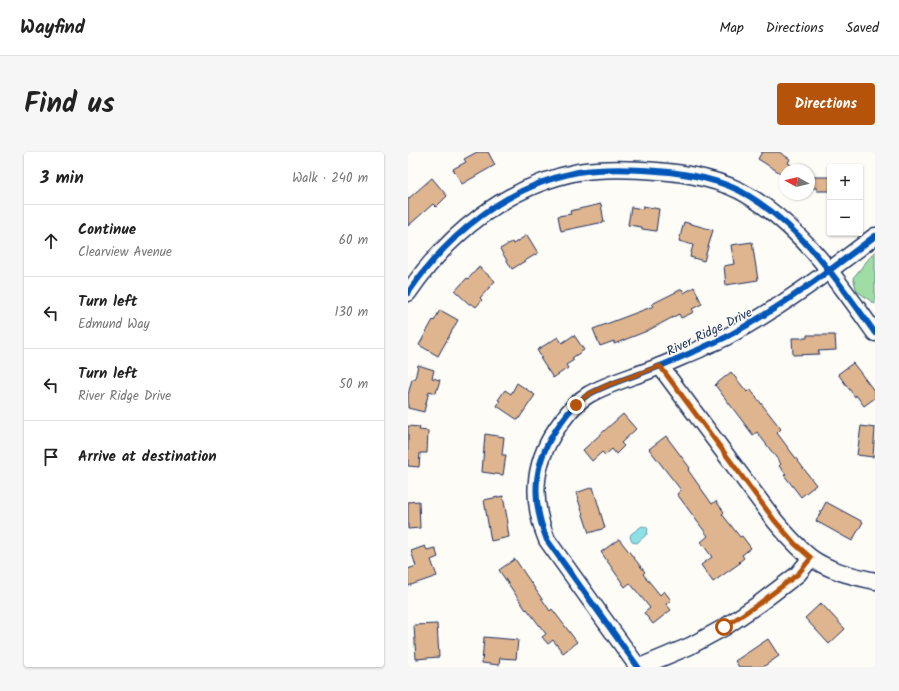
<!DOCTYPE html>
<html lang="en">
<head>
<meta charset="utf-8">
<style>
	:root { --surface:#fff; --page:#f6f6f6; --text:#222; --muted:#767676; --line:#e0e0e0; --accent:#b45309 }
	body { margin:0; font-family:Kalam,sans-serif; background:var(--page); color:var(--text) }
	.controls { position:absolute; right:12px; top:12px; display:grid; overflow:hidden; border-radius:4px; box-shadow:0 1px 3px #0004 }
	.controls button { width:36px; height:36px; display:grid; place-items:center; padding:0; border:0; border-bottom:1px solid var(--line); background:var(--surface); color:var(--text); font:20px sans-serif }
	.compass { position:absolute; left:371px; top:12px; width:36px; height:36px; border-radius:50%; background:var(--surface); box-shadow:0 1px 3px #0004; rotate:278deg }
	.stop { position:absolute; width:12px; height:12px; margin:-9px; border:3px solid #b45309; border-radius:50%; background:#fff }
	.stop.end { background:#b45309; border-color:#fff; box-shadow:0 1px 4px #0008 }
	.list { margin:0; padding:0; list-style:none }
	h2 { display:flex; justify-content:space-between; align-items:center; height:52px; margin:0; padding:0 16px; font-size:17px }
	h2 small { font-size:13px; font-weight:400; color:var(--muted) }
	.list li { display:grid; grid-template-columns:26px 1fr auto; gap:12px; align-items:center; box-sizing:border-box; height:72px; padding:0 16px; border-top:1px solid var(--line) }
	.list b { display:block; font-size:15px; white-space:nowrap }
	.list p { margin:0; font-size:13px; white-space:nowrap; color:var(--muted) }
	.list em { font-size:13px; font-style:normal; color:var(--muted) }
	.icon { flex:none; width:22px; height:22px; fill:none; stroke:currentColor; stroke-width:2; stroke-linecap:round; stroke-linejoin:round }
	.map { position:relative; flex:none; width:467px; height:515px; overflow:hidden; border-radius:4px }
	header { display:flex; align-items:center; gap:24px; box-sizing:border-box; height:56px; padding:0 20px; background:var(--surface); border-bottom:1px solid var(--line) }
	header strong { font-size:19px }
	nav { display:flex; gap:22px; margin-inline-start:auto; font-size:14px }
	.intro { display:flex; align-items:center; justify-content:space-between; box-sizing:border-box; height:96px; padding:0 24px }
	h1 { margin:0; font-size:28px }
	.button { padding:10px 18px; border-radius:4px; background:var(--accent); color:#fff; font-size:14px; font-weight:700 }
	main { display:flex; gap:24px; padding:0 24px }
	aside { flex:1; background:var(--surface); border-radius:4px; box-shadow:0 1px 3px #0004 }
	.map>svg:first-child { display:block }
	.green { fill:#a0dda5; stroke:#5e8682 }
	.water { fill:#8fe0e5; stroke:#6199af }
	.building { fill:#dfb58f; stroke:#1b2f5e }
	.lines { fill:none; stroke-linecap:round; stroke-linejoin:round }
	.minor-casing { stroke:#1b2f5e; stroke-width:19 }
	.minor { stroke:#fdfcf7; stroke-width:16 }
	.cycleway-casing { stroke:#fdfcf7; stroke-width:8 }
	.cycleway { stroke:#0057b8; stroke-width:6 }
	.route { stroke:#b45309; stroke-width:5 }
	.labels { text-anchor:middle; stroke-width:3; stroke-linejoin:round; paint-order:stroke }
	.street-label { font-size:13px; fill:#1b2f5e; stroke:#fdfcf7 }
</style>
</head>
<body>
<header>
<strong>Wayfind</strong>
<nav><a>Map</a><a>Directions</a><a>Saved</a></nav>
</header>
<div class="intro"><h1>Find us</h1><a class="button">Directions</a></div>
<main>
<aside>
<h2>3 min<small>Walk · 240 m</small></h2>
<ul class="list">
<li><svg class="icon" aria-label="ahead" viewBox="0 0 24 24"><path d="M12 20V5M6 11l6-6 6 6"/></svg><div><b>Continue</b><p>Clearview Avenue</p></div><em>60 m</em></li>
<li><svg class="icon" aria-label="left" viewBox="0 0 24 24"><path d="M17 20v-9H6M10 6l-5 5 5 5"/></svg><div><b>Turn left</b><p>Edmund Way</p></div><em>130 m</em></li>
<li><svg class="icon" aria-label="left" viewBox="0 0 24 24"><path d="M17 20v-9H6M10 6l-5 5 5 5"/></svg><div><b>Turn left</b><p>River Ridge Drive</p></div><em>50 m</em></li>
<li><svg class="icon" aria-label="arrive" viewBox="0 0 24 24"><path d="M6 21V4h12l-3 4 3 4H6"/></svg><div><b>Arrive at destination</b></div></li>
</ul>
</aside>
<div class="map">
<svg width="467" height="515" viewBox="0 0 467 515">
	<rect width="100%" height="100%" fill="#fdfcf7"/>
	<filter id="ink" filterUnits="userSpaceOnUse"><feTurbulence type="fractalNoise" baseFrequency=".025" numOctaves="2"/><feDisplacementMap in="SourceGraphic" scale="8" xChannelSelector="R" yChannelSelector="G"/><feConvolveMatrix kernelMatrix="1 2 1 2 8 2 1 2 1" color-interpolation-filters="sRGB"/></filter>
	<g filter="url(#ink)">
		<path class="green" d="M467,99v53l-18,-13 -4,-13z"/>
		<path class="water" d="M234,374l4,1 2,2 -1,5 -10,9 -5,-1 -2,-5 1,-3z"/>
		<g class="building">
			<path d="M69,0h11l7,13 -33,19 -9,-15 13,-7 -2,-3z"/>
			<path d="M354,0h17l11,7 -2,4 12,7h-15v6l-27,-17z"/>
			<path d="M404,25h18v14h-13v-3h-5z"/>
			<path d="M24,26l15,18 -11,11 -3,-3 -25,22v-27z"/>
			<path d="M193,52l3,18 -43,9 -3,-15 13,-2 -1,-3z"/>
			<path d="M235,54l16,3 -3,22 -14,-2v-2l-14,-2 3,-18 12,2z"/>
			<path d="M276,70l29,8 -9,31 -14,-4 3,-12 -14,-4z"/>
			<path d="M119,83l11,18 -26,16 -12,-20 12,-7 1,2z"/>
			<path d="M344,90l6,38 -32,5 -2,-19 10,-2 -3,-19z"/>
			<path d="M71,115l16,14 -15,17 2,2 -6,7 -4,-3h-3l-14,-13 12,-13 1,1z"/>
			<path d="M286,135l8,17 -10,5 2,3 -13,6 -2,-4 -32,17 -33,13v-3l-14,5 -7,-17 61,-23 -2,-2 30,-15 2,4z"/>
			<path d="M32,158l18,10 -20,36 -19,-11 14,-25 1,1z"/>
			<path d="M166,183l10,15 -12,8 2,2 -8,5 2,3 -15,10 -13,-20h2l-5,-8 21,-13 4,6z"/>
			<path d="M399,183h28l1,15 -18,1 2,3 -27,1 -1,-17h15z"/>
			<path d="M445,211l22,29v6l-11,8 -8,-11 -1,2 -17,-23z"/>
			<path d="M10,213l16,5 -2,8 8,2 -4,13 -7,-2 -5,21 -16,-4v-13l4,-16h3z"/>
			<path d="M323,220l16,20 3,-3 31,40 -4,4 39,52 -15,12 -17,-22 2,-1 -7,-8 2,-2 -24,-32 -4,3 -38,-50z"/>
			<path d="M109,231l18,12 -17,25 -21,-14 3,-5 -2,-1 7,-10 6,4z"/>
			<path d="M215,262l13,15 -15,14 3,3 -8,8 -4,-5 -7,6 -3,-3 -10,9 -9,-11z"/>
			<path d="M0,274l12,1 -1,3 9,1 -1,22h-7l-1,14 -11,-1z"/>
			<path d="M453,274l14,2 -2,29 -16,-2z"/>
			<path d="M77,282l19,3 -2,18h4l-3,20 -21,-3z"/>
			<path d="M258,284l24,32 -2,2 24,34 4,-3 8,11 -2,2 18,23 2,-1 9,12 -9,7 2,3 -5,4 1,1 -27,19 -12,-17 11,-8 -11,-15 7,-6 -31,-42 4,-4 -32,-41z"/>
			<path d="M185,335l12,41 -16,5 -13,-40z"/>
			<path d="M95,344l5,27 -1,1 2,13 -18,4 -7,-41z"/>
			<path d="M11,349l1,27 -12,1v-27z"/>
			<path d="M418,350l37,20 -11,19 -36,-20z"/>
			<path d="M211,387l26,33 -2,2 17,21 4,-4 7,9 -5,4 5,6 -18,14 -9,-11 6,-5 -20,-25 -5,4 -24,-35z"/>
			<path d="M17,394l2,4 8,-2 3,9 -7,3 6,16 -29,10v-17l8,-3 -5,-15z"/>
			<path d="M107,407l35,52 2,-2 25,33 -14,11 -10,-13 -5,4 -6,-7 4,-3 -19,-25 -1,1 -27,-40z"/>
			<path d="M413,451l24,26 -16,15 -24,-26z"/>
			<path d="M29,472l2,33 -23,2 -2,-34z"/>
			<path d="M76,485l34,3 -2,19 -16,-1 -1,7 -17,-2z"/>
			<path d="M360,487l11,17 -16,11h-24l-4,-6z"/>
		</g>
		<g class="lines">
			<defs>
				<g id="minor">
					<path d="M0,141c40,-59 99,-107 170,-121 26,-4 53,-3 79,-1 29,2 67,9 92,25 54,33 90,86 126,137"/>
					<path d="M252,214l115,155c11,13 22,26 35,36 19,14 43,19 65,24"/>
					<path d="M230,515l-91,-127c-18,-44 -13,-82 15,-119 7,-10 16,-20 26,-26 19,-11 41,-17 62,-25 17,-6 33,-14 50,-21 9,-5 19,-8 28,-13 52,-28 100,-64 147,-100"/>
					<path d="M232,515l50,-21 35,-19 35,-24 38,-29 13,-16"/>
				</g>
			</defs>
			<use href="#minor" class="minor-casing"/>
			<use href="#minor" class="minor"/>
			<defs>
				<g id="cycleway">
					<path d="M0,141c40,-59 99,-107 170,-121 26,-4 53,-3 79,-1 29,2 67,9 92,25 54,33 90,86 126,137"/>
					<path d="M230,515l-91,-127c-18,-44 -13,-82 15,-119 7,-10 16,-20 26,-26 19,-11 41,-17 62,-25 17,-6 33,-14 50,-21 9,-5 19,-8 28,-13 52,-28 100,-64 147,-100"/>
				</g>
			</defs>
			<use href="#cycleway" class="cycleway-casing"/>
			<use href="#cycleway" class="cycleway"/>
		</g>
	</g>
	<g class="lines" filter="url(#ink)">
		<path class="route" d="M168,253l11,-10 21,-10 52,-19 115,155 20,23 16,14 -13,16 -38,29 -36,24"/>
	</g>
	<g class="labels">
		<g class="street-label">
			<text transform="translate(301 179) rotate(-26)" y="5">River Ridge Drive</text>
		</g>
	</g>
</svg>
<div class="controls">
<button>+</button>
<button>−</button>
</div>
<svg class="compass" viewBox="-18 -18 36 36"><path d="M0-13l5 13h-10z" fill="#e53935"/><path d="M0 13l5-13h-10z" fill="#767676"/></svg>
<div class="stop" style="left:316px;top:475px"></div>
<div class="stop end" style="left:168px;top:253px"></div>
</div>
</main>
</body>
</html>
